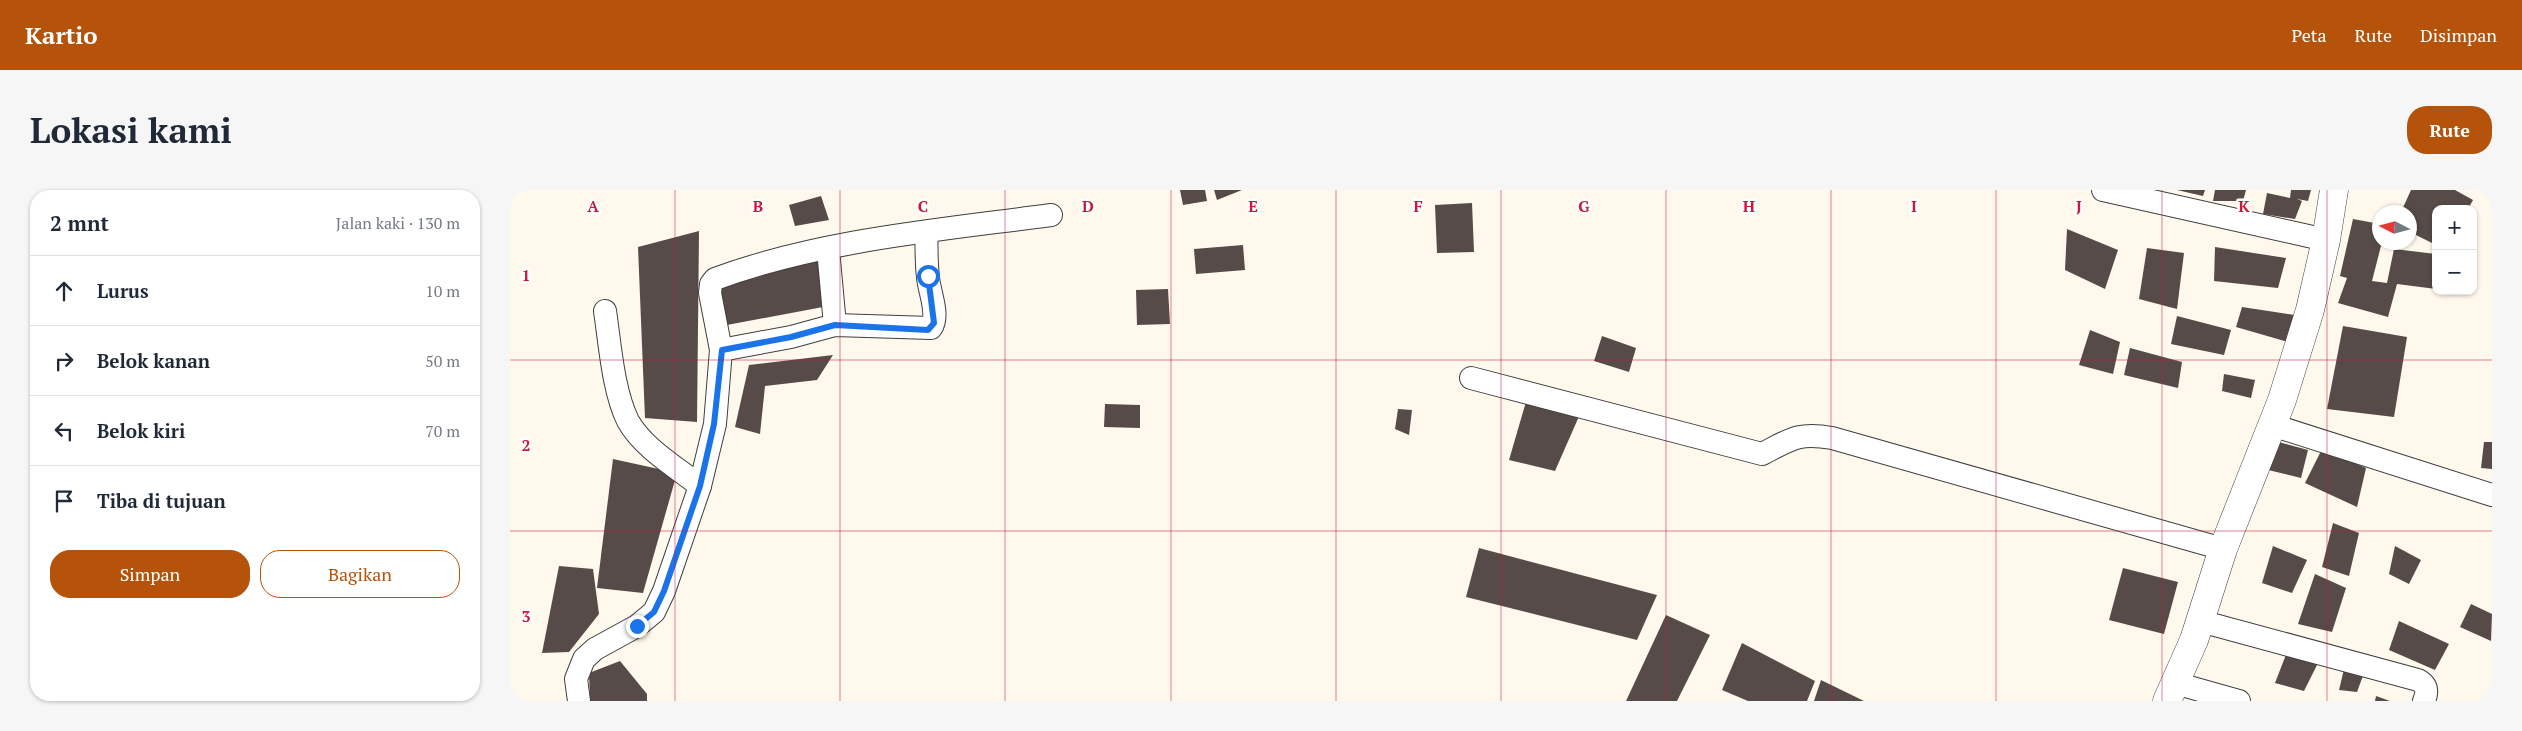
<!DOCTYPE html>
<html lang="id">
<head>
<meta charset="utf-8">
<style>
	:root { --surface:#fff; --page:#f6f6f7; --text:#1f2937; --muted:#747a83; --line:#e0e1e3; --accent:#b45309 }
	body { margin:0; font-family:"PT Serif",serif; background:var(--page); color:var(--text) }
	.controls { position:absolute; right:15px; top:15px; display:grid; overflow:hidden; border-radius:10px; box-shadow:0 1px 4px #0004 }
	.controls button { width:45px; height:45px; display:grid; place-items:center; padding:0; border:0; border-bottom:1px solid var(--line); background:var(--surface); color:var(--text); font:25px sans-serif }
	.compass { position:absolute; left:1862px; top:15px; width:45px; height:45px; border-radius:50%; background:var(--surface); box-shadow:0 1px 4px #0004; rotate:276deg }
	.stop { position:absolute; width:15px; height:15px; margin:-11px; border:4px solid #1a73e8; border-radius:50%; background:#fff }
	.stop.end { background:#1a73e8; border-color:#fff; box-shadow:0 1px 5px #0008 }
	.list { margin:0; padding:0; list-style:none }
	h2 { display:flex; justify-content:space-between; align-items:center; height:65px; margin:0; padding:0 20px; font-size:21px }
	h2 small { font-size:16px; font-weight:400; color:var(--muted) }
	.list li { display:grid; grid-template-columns:32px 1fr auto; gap:15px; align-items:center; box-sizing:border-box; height:70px; padding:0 20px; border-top:1px solid var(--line) }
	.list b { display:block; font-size:19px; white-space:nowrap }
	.list em { font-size:16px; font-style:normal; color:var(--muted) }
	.actions { display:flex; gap:10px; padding:15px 20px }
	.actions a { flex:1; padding:11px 0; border:1px solid var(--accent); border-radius:20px; text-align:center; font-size:18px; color:var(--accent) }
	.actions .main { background:var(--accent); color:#fff }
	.icon { flex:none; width:28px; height:28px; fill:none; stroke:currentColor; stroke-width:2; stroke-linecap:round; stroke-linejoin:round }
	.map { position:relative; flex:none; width:1982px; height:511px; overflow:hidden; border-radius:20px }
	header { display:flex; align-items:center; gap:30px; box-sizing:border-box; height:70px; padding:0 25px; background:var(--accent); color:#fff }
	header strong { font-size:24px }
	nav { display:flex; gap:28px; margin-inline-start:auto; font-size:18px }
	.intro { display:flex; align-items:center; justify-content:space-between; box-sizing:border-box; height:120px; padding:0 30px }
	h1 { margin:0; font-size:35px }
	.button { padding:12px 22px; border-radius:20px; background:var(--accent); color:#fff; font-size:18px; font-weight:700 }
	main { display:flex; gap:30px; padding:0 30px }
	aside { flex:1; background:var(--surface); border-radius:20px; box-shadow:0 1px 4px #0004 }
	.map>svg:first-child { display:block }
	.building { fill:#564b48 }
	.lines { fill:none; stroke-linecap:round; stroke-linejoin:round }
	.minor-casing { stroke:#3f3f3f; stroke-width:24 }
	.tertiary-casing { stroke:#3f3f3f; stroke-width:29 }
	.minor { stroke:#fff; stroke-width:22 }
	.tertiary { stroke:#fff; stroke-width:28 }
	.route { stroke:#1a73e8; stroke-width:6 }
	.grid { fill:none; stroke:#c61a3c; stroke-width:1; stroke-opacity:0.55 }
	.grid-label { font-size:16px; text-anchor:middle; font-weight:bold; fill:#c61a3c; stroke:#fff; stroke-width:5; stroke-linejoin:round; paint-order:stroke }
</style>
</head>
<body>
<header>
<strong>Kartio</strong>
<nav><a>Peta</a><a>Rute</a><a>Disimpan</a></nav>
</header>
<div class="intro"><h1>Lokasi kami</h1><a class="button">Rute</a></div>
<main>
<aside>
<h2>2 mnt<small>Jalan kaki · 130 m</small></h2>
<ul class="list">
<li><svg class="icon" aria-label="ahead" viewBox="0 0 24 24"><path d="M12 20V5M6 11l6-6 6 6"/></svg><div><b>Lurus</b></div><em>10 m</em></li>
<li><svg class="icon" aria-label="right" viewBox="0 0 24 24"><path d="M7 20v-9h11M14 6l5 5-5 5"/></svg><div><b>Belok kanan</b></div><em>50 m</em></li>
<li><svg class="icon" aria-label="left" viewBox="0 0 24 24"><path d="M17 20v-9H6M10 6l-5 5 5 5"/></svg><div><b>Belok kiri</b></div><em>70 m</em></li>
<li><svg class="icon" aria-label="arrive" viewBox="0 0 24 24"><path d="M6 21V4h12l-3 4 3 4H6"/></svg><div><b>Tiba di tujuan</b></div></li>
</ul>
<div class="actions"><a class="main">Simpan</a><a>Bagikan</a></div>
</aside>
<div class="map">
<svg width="1982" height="511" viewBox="0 0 1982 511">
	<rect width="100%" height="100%" fill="#fff8ec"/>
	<g class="building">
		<path d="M670,0h25l2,11 -24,4z"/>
		<path d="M704,0h28l-25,10z"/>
		<path d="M1667,0h28l-2,6z"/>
		<path d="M1705,0h31l-3,11h-30z"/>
		<path d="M1781,0h20l-3,11 -11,-2 5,2 -7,18 -32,-5 4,-21 23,5z"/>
		<path d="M1901,0h44l18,10 -5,9h-32v36l-26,-13v-20h-9z"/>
		<path d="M311,6l8,24 -34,6 -6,-21z"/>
		<path d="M962,13l2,49 -37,1 -2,-48z"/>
		<path d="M1843,29l27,5v18h2l-10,39 15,2 7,-34 42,5v35l-39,-5 -9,33 -50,-14 9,-25 -7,-2z"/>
		<path d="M1557,39l51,21 -13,39 -40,-19z"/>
		<path d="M189,41l-2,191 -52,-4 -7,-171z"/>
		<path d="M733,55l2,25 -49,4 -2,-25z"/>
		<path d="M1705,57l71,11 -8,30 -64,-7z"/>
		<path d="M1637,58l37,5 -7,56 -38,-10z"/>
		<path d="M310,69l3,48 -96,18 -7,-37z"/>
		<path d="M658,99l2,35 -33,1 -1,-35z"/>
		<path d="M1732,117l53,8 -7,27 -52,-15z"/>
		<path d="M1667,126l54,14 -7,25 -53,-11z"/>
		<path d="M1833,136l64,11 -13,80 -67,-8z"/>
		<path d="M1580,140l30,12 -7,32 -34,-9z"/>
		<path d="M1092,146l34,12 -7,24 -35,-11z"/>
		<path d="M1620,158l52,14 -4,26 -54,-13z"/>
		<path d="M323,165l-16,25 -52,6 -5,48 -25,-7 14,-62z"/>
		<path d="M1714,184l31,6 -4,18 -29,-7z"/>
		<path d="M1018,205l52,19 -25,57 -46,-11z"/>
		<path d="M595,214l35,1v23l-36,-1z"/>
		<path d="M888,219l14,1 -3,25 -14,-6z"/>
		<path d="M1761,250l37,10 -7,28 -37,-9z"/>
		<path d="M1974,252h8v27l-11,-1z"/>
		<path d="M1812,259l44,19 -9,39 -52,-24z"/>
		<path d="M103,269l64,14 -34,120 -46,-5z"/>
		<path d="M1823,333l26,10 -10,43 -27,-9z"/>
		<path d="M1763,356l34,14 -15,33 -30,-10z"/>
		<path d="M1885,356l26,14 -12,24 -20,-10z"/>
		<path d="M969,358l178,47 -20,45 -171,-43z"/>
		<path d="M49,376l34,3 6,45 -30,38 -27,1z"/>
		<path d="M1613,378l55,14 -14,52 -55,-14z"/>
		<path d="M1805,384l31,14 -14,44 -34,-8z"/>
		<path d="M1961,414l21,10 -1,27 -31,-14z"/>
		<path d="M1156,425l44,20 -33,66h-51z"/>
		<path d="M1889,431l50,23 -14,26 -46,-20z"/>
		<path d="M1232,453l73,38 -8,20h-59l-26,-11z"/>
		<path d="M1777,462l32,9 -15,30 -29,-8z"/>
		<path d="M110,471l27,33v7h-57l-1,-28z"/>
		<path d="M1834,479l20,4 -7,19 -18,-2z"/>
		<path d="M1311,490l43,21h-50z"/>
		<path d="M1866,506l14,5h-15z"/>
	</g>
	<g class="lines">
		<defs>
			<g id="minor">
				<path d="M1593,0l223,50"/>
				<path d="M318,59l7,76"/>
				<path d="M95,121c5,33 8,80 23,110 15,27 48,46 72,65"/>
				<path d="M211,160l70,-13 44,-12 96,3c9,-13 -2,-36 -3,-51 -2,-15 -1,-30 -2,-45"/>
				<path d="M961,188l291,76c29,-15 36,-22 70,-16l391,111"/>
				<path d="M1762,235l220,70"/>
				<path d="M1690,431l218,59c9,5 10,11 6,21"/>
				<path d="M1665,493l64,18"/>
				<path d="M69,511l-3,-22 8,-20 11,-10 42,-23 17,-14 10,-21 36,-105 15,-62 6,-74 -11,-57 1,-9 4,-5c105,-39 225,-49 336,-64"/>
			</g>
			<path id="tertiary" d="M1657,511l27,-61 29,-91 59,-149 28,-90 16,-70 8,-50"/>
		</defs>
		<use href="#minor" class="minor-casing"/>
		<use href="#tertiary" class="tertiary-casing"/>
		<use href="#minor" class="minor"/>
		<use href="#tertiary" class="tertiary"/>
	</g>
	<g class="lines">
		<path class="route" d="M127,436l17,-14 10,-21 36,-105 14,-62 8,-74 69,-13 44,-12 93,5 6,-7 -6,-47"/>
	</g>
	<path class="grid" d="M165,0v511M330,0v511M495,0v511M661,0v511M826,0v511M991,0v511M1156,0v511M1321,0v511M1486,0v511M1652,0v511M1817,0v511M0,170h1982M0,341h1982"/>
	<g class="grid-label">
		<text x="83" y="22">A</text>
		<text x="248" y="22">B</text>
		<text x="413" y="22">C</text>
		<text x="578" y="22">D</text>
		<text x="743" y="22">E</text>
		<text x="908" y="22">F</text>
		<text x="1074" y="22">G</text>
		<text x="1239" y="22">H</text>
		<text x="1404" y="22">I</text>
		<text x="1569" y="22">J</text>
		<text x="1734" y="22">K</text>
		<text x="16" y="91">1</text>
		<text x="16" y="261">2</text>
		<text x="16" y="432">3</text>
	</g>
</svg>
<div class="controls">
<button>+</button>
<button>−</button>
</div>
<svg class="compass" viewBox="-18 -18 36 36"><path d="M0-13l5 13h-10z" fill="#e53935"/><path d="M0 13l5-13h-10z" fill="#747a83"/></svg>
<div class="stop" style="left:418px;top:86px"></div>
<div class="stop end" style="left:127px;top:436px"></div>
</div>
</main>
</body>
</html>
